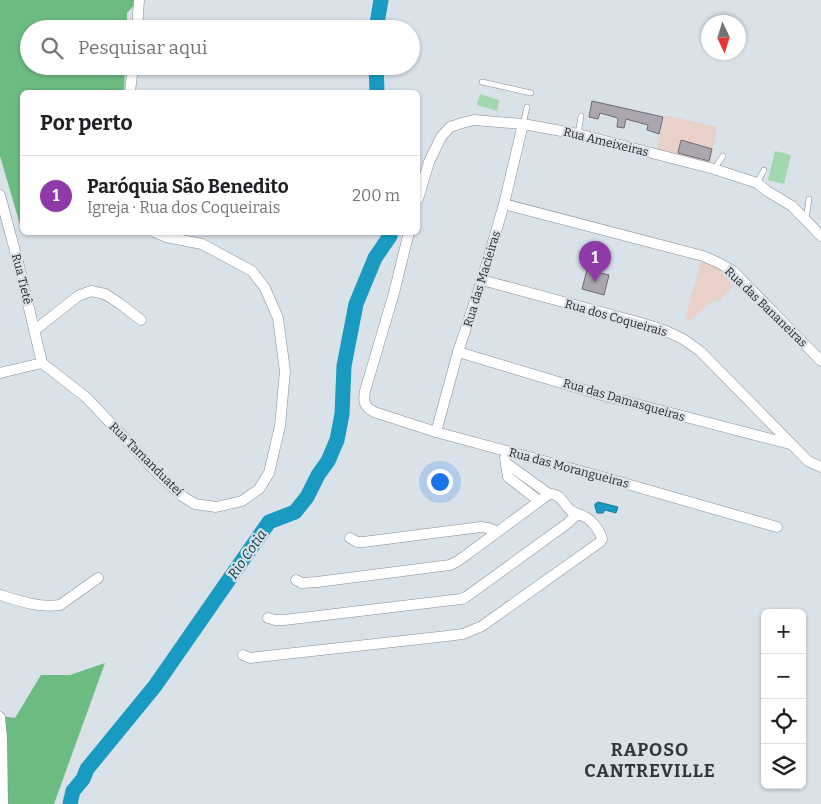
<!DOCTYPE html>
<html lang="pt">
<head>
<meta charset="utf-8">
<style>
	:root { --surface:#fff; --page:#f2f2f2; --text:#202124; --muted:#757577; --line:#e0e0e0; --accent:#8f3aa8 }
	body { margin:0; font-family:Bitter,serif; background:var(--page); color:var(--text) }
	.controls { position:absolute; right:15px; bottom:15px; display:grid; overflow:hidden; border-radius:8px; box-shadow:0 1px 4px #0004 }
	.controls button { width:45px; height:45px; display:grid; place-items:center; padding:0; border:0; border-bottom:1px solid var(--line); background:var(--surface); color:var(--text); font:25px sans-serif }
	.compass { position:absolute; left:701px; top:15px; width:45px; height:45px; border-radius:50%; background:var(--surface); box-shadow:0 1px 4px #0004; rotate:176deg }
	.you { position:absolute; left:439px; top:481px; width:18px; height:18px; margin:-12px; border:4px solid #fff; border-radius:50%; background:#1a73e8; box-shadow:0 0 0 8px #1a73e833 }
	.badge { display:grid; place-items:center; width:32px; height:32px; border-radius:50%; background:var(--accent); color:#fff; font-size:16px; font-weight:700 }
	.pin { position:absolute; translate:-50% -41px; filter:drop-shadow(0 1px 2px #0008) }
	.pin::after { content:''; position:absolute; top:26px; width:18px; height:15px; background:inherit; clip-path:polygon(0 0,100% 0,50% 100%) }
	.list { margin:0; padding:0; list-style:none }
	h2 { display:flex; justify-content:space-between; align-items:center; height:65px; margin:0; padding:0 20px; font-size:21px }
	h2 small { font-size:16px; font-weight:400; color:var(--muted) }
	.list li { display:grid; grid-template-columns:32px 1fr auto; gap:15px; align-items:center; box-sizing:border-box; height:80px; padding:0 20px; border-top:1px solid var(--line) }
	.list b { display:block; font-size:19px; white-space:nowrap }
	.list p { margin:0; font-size:16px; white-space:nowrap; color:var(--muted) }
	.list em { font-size:16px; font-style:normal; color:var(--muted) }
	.icon { flex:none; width:28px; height:28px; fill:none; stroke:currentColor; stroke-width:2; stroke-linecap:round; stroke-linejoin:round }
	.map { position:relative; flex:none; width:821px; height:804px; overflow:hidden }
	.search { position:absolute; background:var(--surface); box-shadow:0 1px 4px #0004; left:20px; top:20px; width:400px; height:55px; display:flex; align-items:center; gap:12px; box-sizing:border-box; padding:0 18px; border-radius:28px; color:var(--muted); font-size:19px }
	.panel { position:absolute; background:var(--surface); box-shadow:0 1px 4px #0004; left:20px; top:90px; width:400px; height:145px; border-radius:8px }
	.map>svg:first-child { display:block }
	.education { fill:#e9d0c9 }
	.green { fill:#a2d8ad }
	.forest { fill:#6cbb80 }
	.water { fill:#199bc1; stroke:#1d7894 }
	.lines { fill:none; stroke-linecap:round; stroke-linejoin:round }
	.river { stroke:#199bc1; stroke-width:15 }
	.building { fill:#aca7af; stroke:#6f6a72 }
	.lane-casing { stroke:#878d95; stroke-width:6 }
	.street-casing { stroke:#878d95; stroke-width:11 }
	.lane { stroke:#fff; stroke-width:5 }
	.street { stroke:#fff; stroke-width:10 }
	.labels { text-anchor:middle; stroke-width:4.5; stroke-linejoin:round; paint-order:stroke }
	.street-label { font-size:12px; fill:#25272a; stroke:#d9e1e9 }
	.water-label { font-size:14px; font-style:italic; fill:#033849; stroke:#d9e1e9 }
	.district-label { font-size:18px; font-weight:bold; letter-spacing:1px; fill:#30363c; stroke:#d9e1e9 }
</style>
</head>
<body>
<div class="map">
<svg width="821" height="804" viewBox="0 0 821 804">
	<rect width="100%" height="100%" fill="#d9e1e9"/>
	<g class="education">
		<path d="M665,115l52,12 -7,38 -53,-15 2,-13z"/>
		<path d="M701,262l19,5 17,15 -17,19 -5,-1 -25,20 -5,-2z"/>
	</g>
	<g class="green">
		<path d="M480,94l19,6 -2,11 -20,-6z"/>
		<path d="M775,151l16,4 -7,29 -16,-4z"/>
	</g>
	<g class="forest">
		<path d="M0,0h139l-12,13v16h-98v37h96l-1,26h-102v135l-1,1 -21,-72z"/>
		<path d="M105,663l-51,141h-54v-88l15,2 26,-43h29z"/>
	</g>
	<path class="water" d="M598,502l20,5 -2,6 -11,-3 -2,3h-6l-2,-6v-3z"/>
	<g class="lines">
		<g class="river">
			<path d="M376,29l5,-29"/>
			<path d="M376,66l1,26"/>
			<path d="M70,804l3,-13 10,-12 4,-10 68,-83 114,-164 26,-10 12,-15 11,-22 10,-14 9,-21 5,-26 2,-48 12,-62 19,-46 15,-22v-4"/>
		</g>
	</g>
	<g class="building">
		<path d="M592,101l71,16 -4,17 -12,-4 1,-5 -22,-6 -2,9 -7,-1 1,-9 -18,-5 -2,6 -9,-2z"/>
		<path d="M681,140l31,9 -3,12 -31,-8z"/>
		<path d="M587,270l22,5 -5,20 -22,-6z"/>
	</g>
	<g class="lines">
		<defs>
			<g id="lane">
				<path d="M482,82l49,11"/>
				<path d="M523,124l4,-17"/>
				<path d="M578,134l3,-18"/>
				<path d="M714,169l9,-13"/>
				<path d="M757,183l7,-13"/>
				<path d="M806,219l3,-20"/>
			</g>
			<g id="street">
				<path d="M137,29l2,-29"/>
				<path d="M130,92l3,-26"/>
				<path d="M0,195l19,71 23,97"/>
				<path d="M418,199l11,-37 12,-25 9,-10 12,-4 12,-3 49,4 55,10 136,35 43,14 10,8 25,15 29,30"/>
				<path d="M504,204l199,52 16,7 14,8 88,90"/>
				<path d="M409,232l-15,61 -29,98c-2,11 -1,15 9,21l62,20 163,44 178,51"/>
				<path d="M482,280l163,44 21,7 17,8 17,12 108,110 13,6"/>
				<path d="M35,330l43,-34 13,-5 14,3 14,9 22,17"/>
				<path d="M458,352l147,44 185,48"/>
				<path d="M42,363l45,35 73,78 22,20 13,8 21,3 26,-6 17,-12 10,-16 11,-47 5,-55 -7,-53 -13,-30 -13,-17 -50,-27 -36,-7 -12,-5"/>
				<path d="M0,373l42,-10"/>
				<path d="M436,432l22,-80 24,-72 22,-76 19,-80"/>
				<path d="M505,458l3,19 31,24"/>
				<path d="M350,538l7,4h6l118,-15 7,1 8,3"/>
				<path d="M296,580l6,3 15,-1 133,-17 8,-4 91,-67"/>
				<path d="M0,595c19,6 39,13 60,10l38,-27"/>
				<path d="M268,618l7,2h9l177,-21 5,-2 102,-74 9,-9"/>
				<path d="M243,655l7,3 8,-1 189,-21 16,-2 19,-8 118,-84 2,-3c-2,-8 -10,-19 -17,-22 -5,-3 -10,-3 -15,-7 -7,-7 -10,-17 -21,-16l-43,-31"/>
				<path d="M0,717l2,21 1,66"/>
			</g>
		</defs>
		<use href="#lane" class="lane-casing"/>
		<use href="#street" class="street-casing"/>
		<use href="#lane" class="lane"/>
		<use href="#street" class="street"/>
	</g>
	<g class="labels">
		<g class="street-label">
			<text transform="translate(606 142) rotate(14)" y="4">Rua Ameixeiras</text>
			<text transform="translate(22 279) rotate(76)" y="4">Rua Tietê</text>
			<text transform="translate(482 279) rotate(-73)" y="4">Rua das Macieiras</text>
			<text transform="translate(766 307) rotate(44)" y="4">Rua das Bananeiras</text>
			<text transform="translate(616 318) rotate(16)" y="4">Rua dos Coqueirais</text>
			<text transform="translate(624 400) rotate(16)" y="4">Rua das Damasqueiras</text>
			<text transform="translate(146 459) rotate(45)" y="4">Rua Tamanduateí</text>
			<text transform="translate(569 468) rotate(15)" y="4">Rua das Morangueiras</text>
		</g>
		<g class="water-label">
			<text transform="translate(247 554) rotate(-55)" y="5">Rio Cotia</text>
		</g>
		<g class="district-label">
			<text x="650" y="756">RAPOSO<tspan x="650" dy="21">CANTREVILLE</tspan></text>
		</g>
	</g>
</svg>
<div class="controls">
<button>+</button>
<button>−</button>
<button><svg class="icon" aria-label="locate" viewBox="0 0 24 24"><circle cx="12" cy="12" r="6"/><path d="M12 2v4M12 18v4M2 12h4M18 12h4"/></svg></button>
<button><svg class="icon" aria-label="layers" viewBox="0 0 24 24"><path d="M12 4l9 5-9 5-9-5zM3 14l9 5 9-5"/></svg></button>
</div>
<svg class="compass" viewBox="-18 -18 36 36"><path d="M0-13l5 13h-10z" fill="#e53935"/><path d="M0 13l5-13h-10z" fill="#757577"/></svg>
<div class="you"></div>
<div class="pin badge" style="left:595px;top:282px">1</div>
<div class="search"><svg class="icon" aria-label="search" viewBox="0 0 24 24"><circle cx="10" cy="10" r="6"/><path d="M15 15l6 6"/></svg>Pesquisar aqui</div>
<section class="panel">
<h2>Por perto<small></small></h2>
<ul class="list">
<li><span class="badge">1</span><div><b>Paróquia São Benedito</b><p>Igreja · Rua dos Coqueirais</p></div><em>200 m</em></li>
</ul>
</section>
</div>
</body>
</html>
